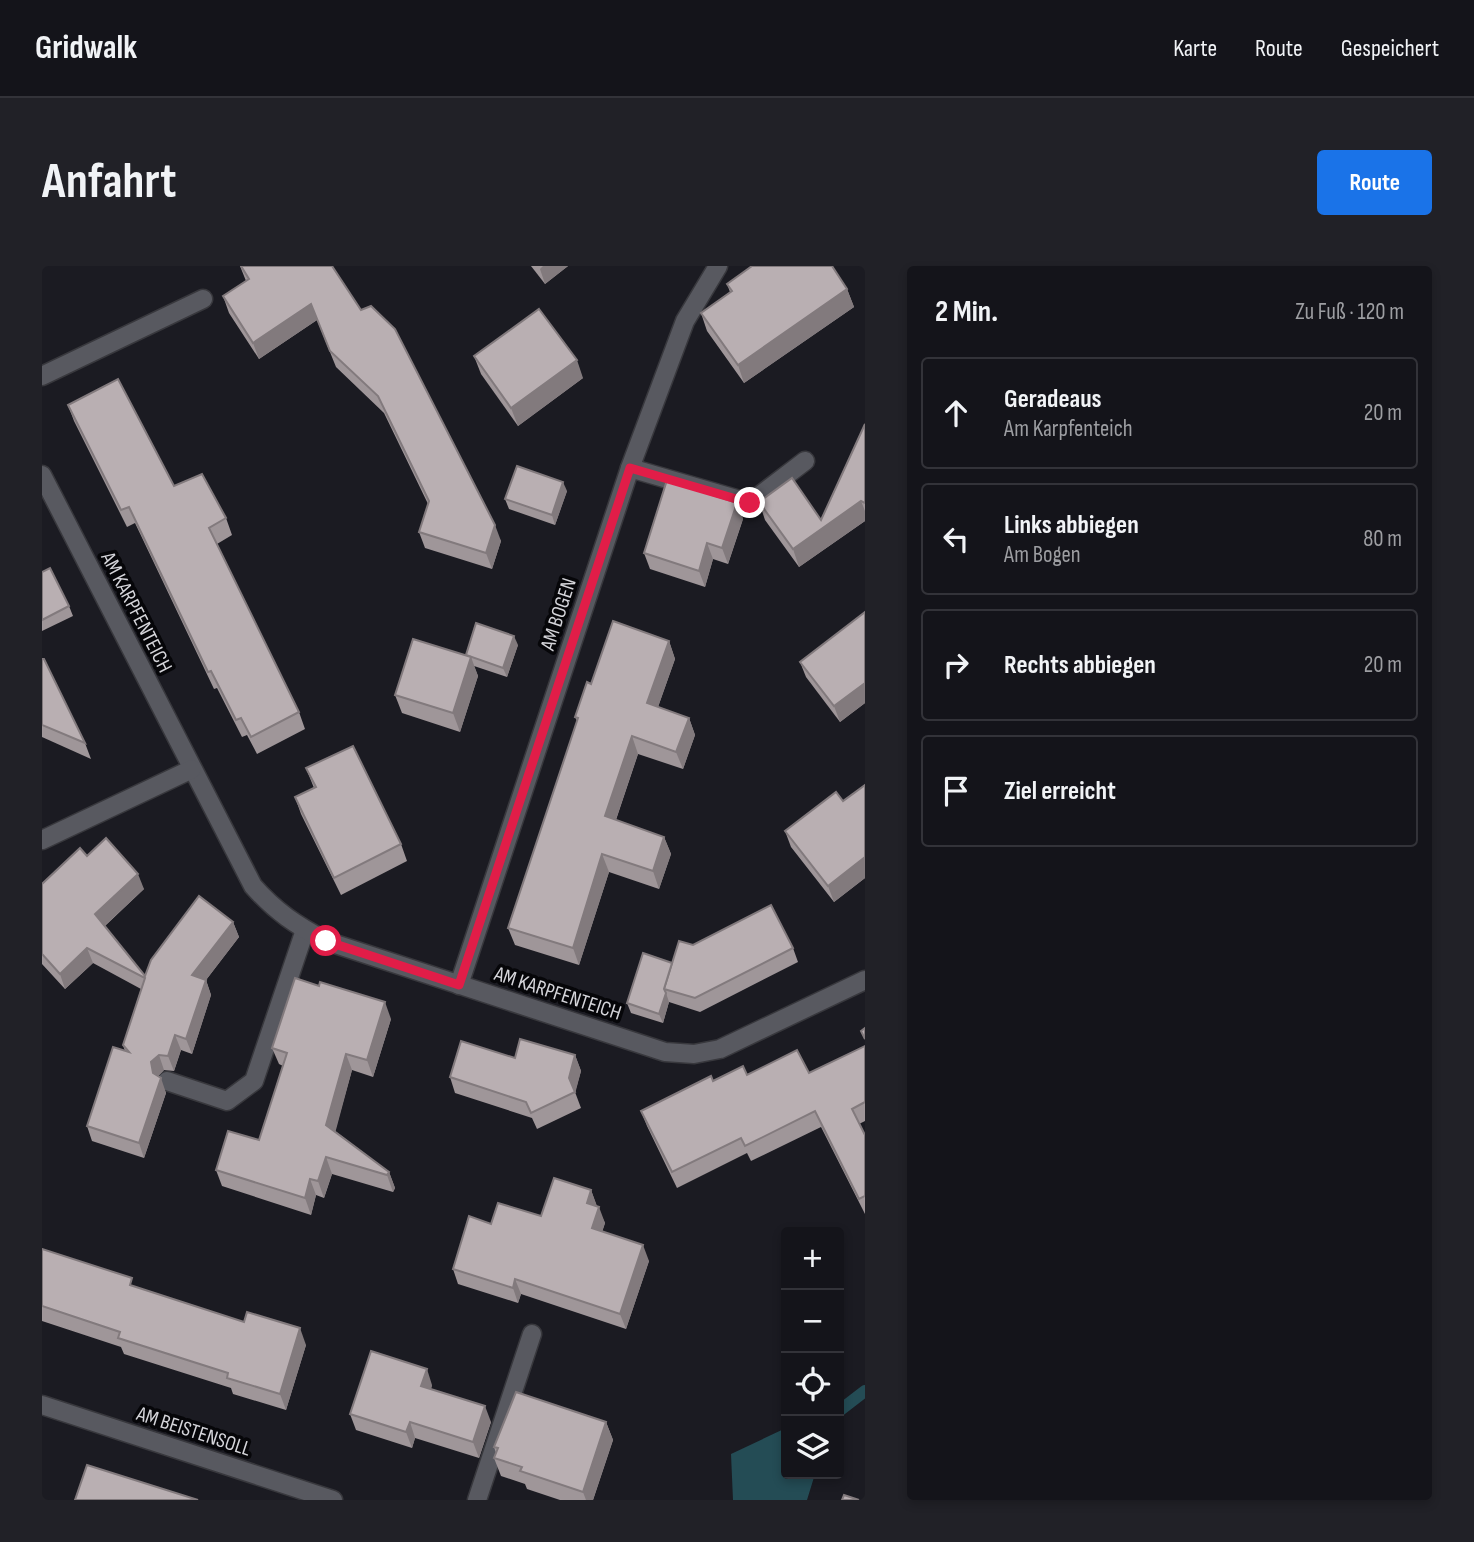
<!DOCTYPE html>
<html lang="de">
<head>
<meta charset="utf-8">
<style>
	:root { --surface:#14141a; --page:#212127; --text:#f1f3f6; --muted:#9d9ea2; --line:#333339; --accent:#1a73e8 }
	body { margin:0; font-family:"Sofia Sans Condensed",sans-serif; background:var(--page); color:var(--text) }
	.controls { position:absolute; right:21px; bottom:21px; display:grid; overflow:hidden; border-radius:7px; box-shadow:0 4px 10px #0003 }
	.controls button { width:63px; height:63px; display:grid; place-items:center; padding:0; border:0; border-bottom:2px solid var(--line); background:var(--surface); color:var(--text); font:35px sans-serif }
	.stop { position:absolute; width:21px; height:21px; margin:-16px; border:5px solid #e11d48; border-radius:50%; background:#fff }
	.stop.end { background:#e11d48; border-color:#fff; box-shadow:0 2px 7px #0008 }
	.list { margin:0; padding:0; list-style:none }
	h2 { display:flex; justify-content:space-between; align-items:center; height:91px; margin:0; padding:0 28px; font-size:30px }
	h2 small { font-size:23px; font-weight:400; color:var(--muted) }
	.list li { display:grid; grid-template-columns:46px 1fr auto; gap:21px; align-items:center; box-sizing:border-box; height:112px; margin:0 14px 14px; padding:0 14px; border:2px solid var(--line); border-radius:7px }
	.list b { display:block; font-size:26px; white-space:nowrap }
	.list p { margin:0; font-size:23px; white-space:nowrap; color:var(--muted) }
	.list em { font-size:23px; font-style:normal; color:var(--muted) }
	.icon { flex:none; width:38px; height:38px; fill:none; stroke:currentColor; stroke-width:2; stroke-linecap:round; stroke-linejoin:round }
	.map { position:relative; flex:none; width:823px; height:1234px; overflow:hidden; border-radius:7px }
	header { display:flex; align-items:center; gap:42px; box-sizing:border-box; height:98px; padding:0 35px; background:var(--surface); border-bottom:2px solid var(--line) }
	header strong { font-size:33px }
	nav { display:flex; gap:38px; margin-inline-start:auto; font-size:24px }
	.intro { display:flex; align-items:center; justify-content:space-between; box-sizing:border-box; height:168px; padding:0 42px }
	h1 { margin:0; font-size:49px }
	.button { padding:18px 32px; border-radius:7px; background:var(--accent); color:#fff; font-size:24px; font-weight:700 }
	main { display:flex; gap:42px; padding:0 42px }
	aside { flex:1; background:var(--surface); border-radius:7px; box-shadow:0 4px 10px #0003 }
	.map>svg:first-child { display:block }
	.water { fill:#244c55 }
	.lines { fill:none; stroke-linecap:round; stroke-linejoin:round }
	.stream { stroke:#244c55; stroke-width:12 }
	.service-casing { stroke:#38383d; stroke-width:21 }
	.minor-casing { stroke:#38383d; stroke-width:21 }
	.service { stroke:#585960; stroke-width:18 }
	.minor { stroke:#585960; stroke-width:18 }
	.wall { fill:#9f9699 }
	.shaded-wall { fill:#827a7d }
	.building { fill:#b9afb2; stroke:#827a7d; stroke-width:2 }
	.route { stroke:#e11d48; stroke-width:9 }
	.labels { text-anchor:middle; stroke-width:7; stroke-linejoin:round; paint-order:stroke }
	.street-label { font-size:21px; fill:#d5d5da; stroke:#060609 }
</style>
</head>
<body>
<header>
<strong>Gridwalk</strong>
<nav><a>Karte</a><a>Route</a><a>Gespeichert</a></nav>
</header>
<div class="intro"><h1>Anfahrt</h1><a class="button">Route</a></div>
<main>
<div class="map">
<svg width="823" height="1234" viewBox="0 0 823 1234">
	<rect width="100%" height="100%" fill="#1b1b22"/>
	<path class="water" d="M744,1162v46h29l-8,26h-74l-2,-46z"/>
	<g class="lines">
		<path class="stream" d="M797,1145l26,-20"/>
		<defs>
			<g id="service">
				<path d="M0,110l161,-77"/>
				<path d="M588,202l120,35 55,-42"/>
				<path d="M125,815l60,20 27,-20 51,-151"/>
				<path d="M435,1234l55,-166"/>
			</g>
			<g id="minor">
				<path d="M0,209l211,411c23,26 43,39 73,55l339,111 29,2 26,-5 145,-69"/>
				<path d="M0,574l150,-71"/>
				<path d="M417,719l171,-517 55,-147 33,-55"/>
				<path d="M0,1139l291,95"/>
			</g>
		</defs>
		<use href="#service" class="service-casing"/>
		<use href="#minor" class="minor-casing"/>
		<use href="#service" class="service"/>
		<use href="#minor" class="minor"/>
	</g>
	<g class="wall">
		<path d="M198,0h92l169,275 -9,28 -67,-21 -6,-16 9,-28 -44,-91 -48,-46 -19,-47 -58,39 -30,-46 -6,-17 23,-15z"/>
		<path d="M489,0h37l-23,18z"/>
		<path d="M685,18l120,5 7,18 -110,76 -37,-52 -6,-18 29,-21z"/>
		<path d="M432,90l109,22 -65,48 -37,-52z"/>
		<path d="M26,139l106,81 52,32 6,17 -15,9 82,168 6,17 -48,25 -10,-19 -5,2 -25,-49 -3,1 -79,-166 -8,4 -53,-106z"/>
		<path d="M823,158v97l-66,46 -34,-47 -6,-18 62,18z"/>
		<path d="M525,225l-12,34 -46,-16 -4,-10z"/>
		<path d="M695,237l6,16 -15,45 -15,-5 -8,28 -55,-18 -6,-16z"/>
		<path d="M0,306l27,34 4,10 -31,15z"/>
		<path d="M823,346v91l-25,19 -34,-45 -6,-15z"/>
		<path d="M627,375l6,18 -17,48 31,11 6,17 -12,34 -45,-15 -22,66 48,17 7,17 -12,35 -50,-17 -30,93 -64,-20 -7,-17 69,-207 -2,-4 16,-33z"/>
		<path d="M476,379l-11,32 -33,-11 4,10 -18,56 -58,-19 -7,-18 72,-39z"/>
		<path d="M0,393l43,84 6,16 -49,-22z"/>
		<path d="M264,502l95,76 6,17 -66,34 -40,-81 -6,-17 19,-9z"/>
		<path d="M823,519v93l-31,24 -43,-55 -6,-16 58,-30z"/>
		<path d="M45,590l57,33 -39,37 40,50 88,-54 6,15 -33,43 5,15 -19,59 -11,-4 -7,21 -10,-1 -6,6 8,17 -22,65 -52,-17 -5,-15 38,-75 -2,-6 18,-56 -48,-26 -28,26 -23,-25v-80z"/>
		<path d="M651,679l100,3 5,14 -98,50 -31,-10 -6,21 -32,-10 -4,-10z"/>
		<path d="M349,753l-18,58 -21,-7 -17,61 54,41 6,16 -2,4 -61,-18 -8,24 -8,-3 -5,20 -89,-29 -6,-16 43,-30 24,-74 -4,-2 -7,-16z"/>
		<path d="M823,780v75l-6,3 6,11v79l-44,-87 -70,34 -4,-8 -70,35 -30,-62 -6,-15 72,-30 34,-6 62,-2z"/>
		<path d="M533,789l6,16 -6,21 6,16 -44,21 -5,-11 -77,-25 -5,-16 65,-19z"/>
		<path d="M549,924l6,17 8,16 -3,9 47,29 -23,68 -105,-35 -3,9 -60,-19 -5,-15 38,-45 50,-8z"/>
		<path d="M0,983l93,38 171,58 -20,65 -53,-16 -2,-6 -107,-34 -3,-7 -79,-26z"/>
		<path d="M390,1119l-1,4 60,33 -12,36 -64,-20 -3,10 -56,-18 -6,-16z"/>
		<path d="M564,1156l7,18 -20,60h-33l-33,-11 -2,-5 -24,-8 -7,-18 2,-5 -2,-6z"/>
	</g>
	<g class="shaded-wall">
		<path d="M501,0h25l-23,18 -5,-15z"/>
		<path d="M805,23l7,18 -110,76 -6,-18z"/>
		<path d="M269,38l6,16 -58,39 -6,-16z"/>
		<path d="M535,94l6,18 -65,48 -7,-18z"/>
		<path d="M521,216l4,9 -12,34 -3,-10z"/>
		<path d="M819,235l4,10v10l-66,46 -6,-18z"/>
		<path d="M695,237l6,16 -15,45 -6,-16z"/>
		<path d="M453,259l6,16 -9,28 -6,-16z"/>
		<path d="M665,277l6,16 -8,28 -6,-16z"/>
		<path d="M472,370l4,9 -11,32 -4,-9z"/>
		<path d="M627,375l6,18 -22,62 -6,-18z"/>
		<path d="M429,391l7,19 -18,56 -7,-19z"/>
		<path d="M823,417v20l-25,19 -6,-16z"/>
		<path d="M647,452l6,17 -12,34 -7,-17z"/>
		<path d="M590,470l6,18 -27,80 -6,-18z"/>
		<path d="M622,571l7,17 -12,35 -6,-18z"/>
		<path d="M560,588l7,18 -30,93 -6,-17z"/>
		<path d="M823,591v21l-31,24 -6,-16z"/>
		<path d="M96,608l6,15 -43,40 -6,-15z"/>
		<path d="M191,656l6,15 -33,43 5,15 -19,59 -6,-15 6,-64z"/>
		<path d="M45,682l6,15 -28,26 -5,-15z"/>
		<path d="M624,727l3,9 -6,21 -4,-9z"/>
		<path d="M343,736l6,17 -18,58 -6,-17z"/>
		<path d="M133,769l6,15 -7,21 -6,-15z"/>
		<path d="M304,788l6,16 -19,71 -7,-16z"/>
		<path d="M117,789l5,15 -7,7 4,1 5,15 -22,65 -5,-15 12,-81z"/>
		<path d="M533,789l6,16 -6,23 -6,-16z"/>
		<path d="M284,891l6,17 -8,24 -6,-17z"/>
		<path d="M347,906l6,16 -2,4 -6,-17z"/>
		<path d="M268,913l6,16 -5,20 -6,-17z"/>
		<path d="M549,924l6,16 -4,13 -6,-16z"/>
		<path d="M557,941l6,16 -7,21 -6,-16z"/>
		<path d="M601,979l6,16 -23,68 -6,-15z"/>
		<path d="M473,1013l6,15 -3,9 -5,-15z"/>
		<path d="M258,1062l6,17 -20,65 -6,-16z"/>
		<path d="M385,1103l5,16 -5,17 -6,-16z"/>
		<path d="M443,1140l6,16 -12,36 -6,-16z"/>
		<path d="M368,1156l5,16 -3,10 -6,-16z"/>
		<path d="M564,1156l7,18 -20,60h-7l-3,-8z"/>
	</g>
	<g class="building">
		<path d="M199,0h91l29,44 10,-4 24,23 100,196 -9,28 -67,-21 10,-31 -51,-105 -48,-45 -19,-47 -58,39 -30,-47 26,-17z"/>
		<path d="M710,0h80l15,23 -109,76 -37,-52 31,-22 -5,-7z"/>
		<path d="M497,43l38,51 -66,48 -37,-52z"/>
		<path d="M76,113l56,107 28,-12 24,44 -17,10 90,184 -48,25 -10,-19 -5,2 -25,-49 -3,1 -79,-165 -8,3 -53,-105z"/>
		<path d="M823,158v79l-4,-2 -68,48 -34,-47 33,-24 29,42z"/>
		<path d="M475,200l46,16 -11,33 -47,-16z"/>
		<path d="M625,214l70,23 -15,45 -15,-5 -8,28 -55,-18z"/>
		<path d="M8,302l19,38 -27,14v-48z"/>
		<path d="M823,346v71l-31,23 -34,-44z"/>
		<path d="M571,355l56,20 -22,62 42,15 -13,34 -44,-16 -27,80 59,21 -11,34 -51,-17 -29,94 -65,-20 70,-210 -3,-1 12,-35 4,2z"/>
		<path d="M434,357l38,13 -11,32 -37,-13z"/>
		<path d="M371,373l58,18 -18,56 -58,-18z"/>
		<path d="M0,393h2l41,84 -43,-18z"/>
		<path d="M311,480l48,98 -67,34 -39,-81 21,-10 -10,-19z"/>
		<path d="M823,519v72l-37,29 -43,-55 51,-39 7,9z"/>
		<path d="M64,572l32,36 -43,40 50,62 6,-16 48,-64 34,26 -41,53 14,5 -20,59 -11,-4 -7,21 -9,-1 -8,7 2,11 8,5 -22,65 -52,-17 26,-79 16,5 -6,-7 22,-67 -58,-30 -27,26 -18,-20v-70l38,-36 7,8z"/>
		<path d="M729,639l22,43 -98,50 -31,-9 15,-48 14,4z"/>
		<path d="M601,687l29,10 -8,26 2,4 -7,21 -32,-11z"/>
		<path d="M253,712l24,8 1,-4 65,20 -18,58 -21,-6 -20,71 63,47 -2,3 -61,-18 -8,24 -8,-2 -5,19 -89,-28 12,-39 31,9 28,-87 -15,-5z"/>
		<path d="M823,762v11l-4,-8z"/>
		<path d="M478,773l55,16 -6,23 6,14 -44,21 -5,-11 -76,-25 11,-36 54,17z"/>
		<path d="M823,780v56l-13,7 13,26v61l-6,3 -44,-88 -70,35 -4,-8 -69,34 -31,-61 70,-35 2,5 30,-15 4,9 50,-25 12,23z"/>
		<path d="M512,912l37,12 -4,13 12,4 -7,21 51,17 -23,69 -105,-35 -2,9 -60,-19 16,-53 22,8 7,-21 43,13z"/>
		<path d="M0,983l90,29 -2,7 114,37 3,-10 53,16 -20,66 -53,-16 1,-5 -110,-35 2,-6 -78,-26z"/>
		<path d="M329,1085l56,18 -6,17 64,20 -12,36 -63,-20 -4,10 -56,-18z"/>
		<path d="M474,1126l90,30 -23,70 -63,-21 2,-4 -28,-9 4,-10 -4,-1z"/>
		<path d="M45,1199l111,35h-123z"/>
		<path d="M802,1229l15,5h-17z"/>
	</g>
	<g class="lines">
		<path class="route" d="M284,675l133,44 171,-517 120,35"/>
	</g>
	<g class="labels">
		<g class="street-label">
			<text transform="translate(95 346) rotate(63)" y="7">AM KARPFENTEICH</text>
			<text transform="translate(516 348) rotate(-72)" y="7">AM BOGEN</text>
			<text transform="translate(516 727) rotate(18)" y="7">AM KARPFENTEICH</text>
			<text transform="translate(152 1165) rotate(18)" y="7">AM BEISTENSOLL</text>
		</g>
	</g>
</svg>
<div class="controls">
<button>+</button>
<button>−</button>
<button><svg class="icon" aria-label="locate" viewBox="0 0 24 24"><circle cx="12" cy="12" r="6"/><path d="M12 2v4M12 18v4M2 12h4M18 12h4"/></svg></button>
<button><svg class="icon" aria-label="layers" viewBox="0 0 24 24"><path d="M12 4l9 5-9 5-9-5zM3 14l9 5 9-5"/></svg></button>
</div>
<div class="stop" style="left:284px;top:675px"></div>
<div class="stop end" style="left:708px;top:237px"></div>
</div>
<aside>
<h2>2 Min.<small>Zu Fuß · 120 m</small></h2>
<ul class="list">
<li><svg class="icon" aria-label="ahead" viewBox="0 0 24 24"><path d="M12 20V5M6 11l6-6 6 6"/></svg><div><b>Geradeaus</b><p>Am Karpfenteich</p></div><em>20 m</em></li>
<li><svg class="icon" aria-label="left" viewBox="0 0 24 24"><path d="M17 20v-9H6M10 6l-5 5 5 5"/></svg><div><b>Links abbiegen</b><p>Am Bogen</p></div><em>80 m</em></li>
<li><svg class="icon" aria-label="right" viewBox="0 0 24 24"><path d="M7 20v-9h11M14 6l5 5-5 5"/></svg><div><b>Rechts abbiegen</b></div><em>20 m</em></li>
<li><svg class="icon" aria-label="arrive" viewBox="0 0 24 24"><path d="M6 21V4h12l-3 4 3 4H6"/></svg><div><b>Ziel erreicht</b></div></li>
</ul>
</aside>
</main>
</body>
</html>
